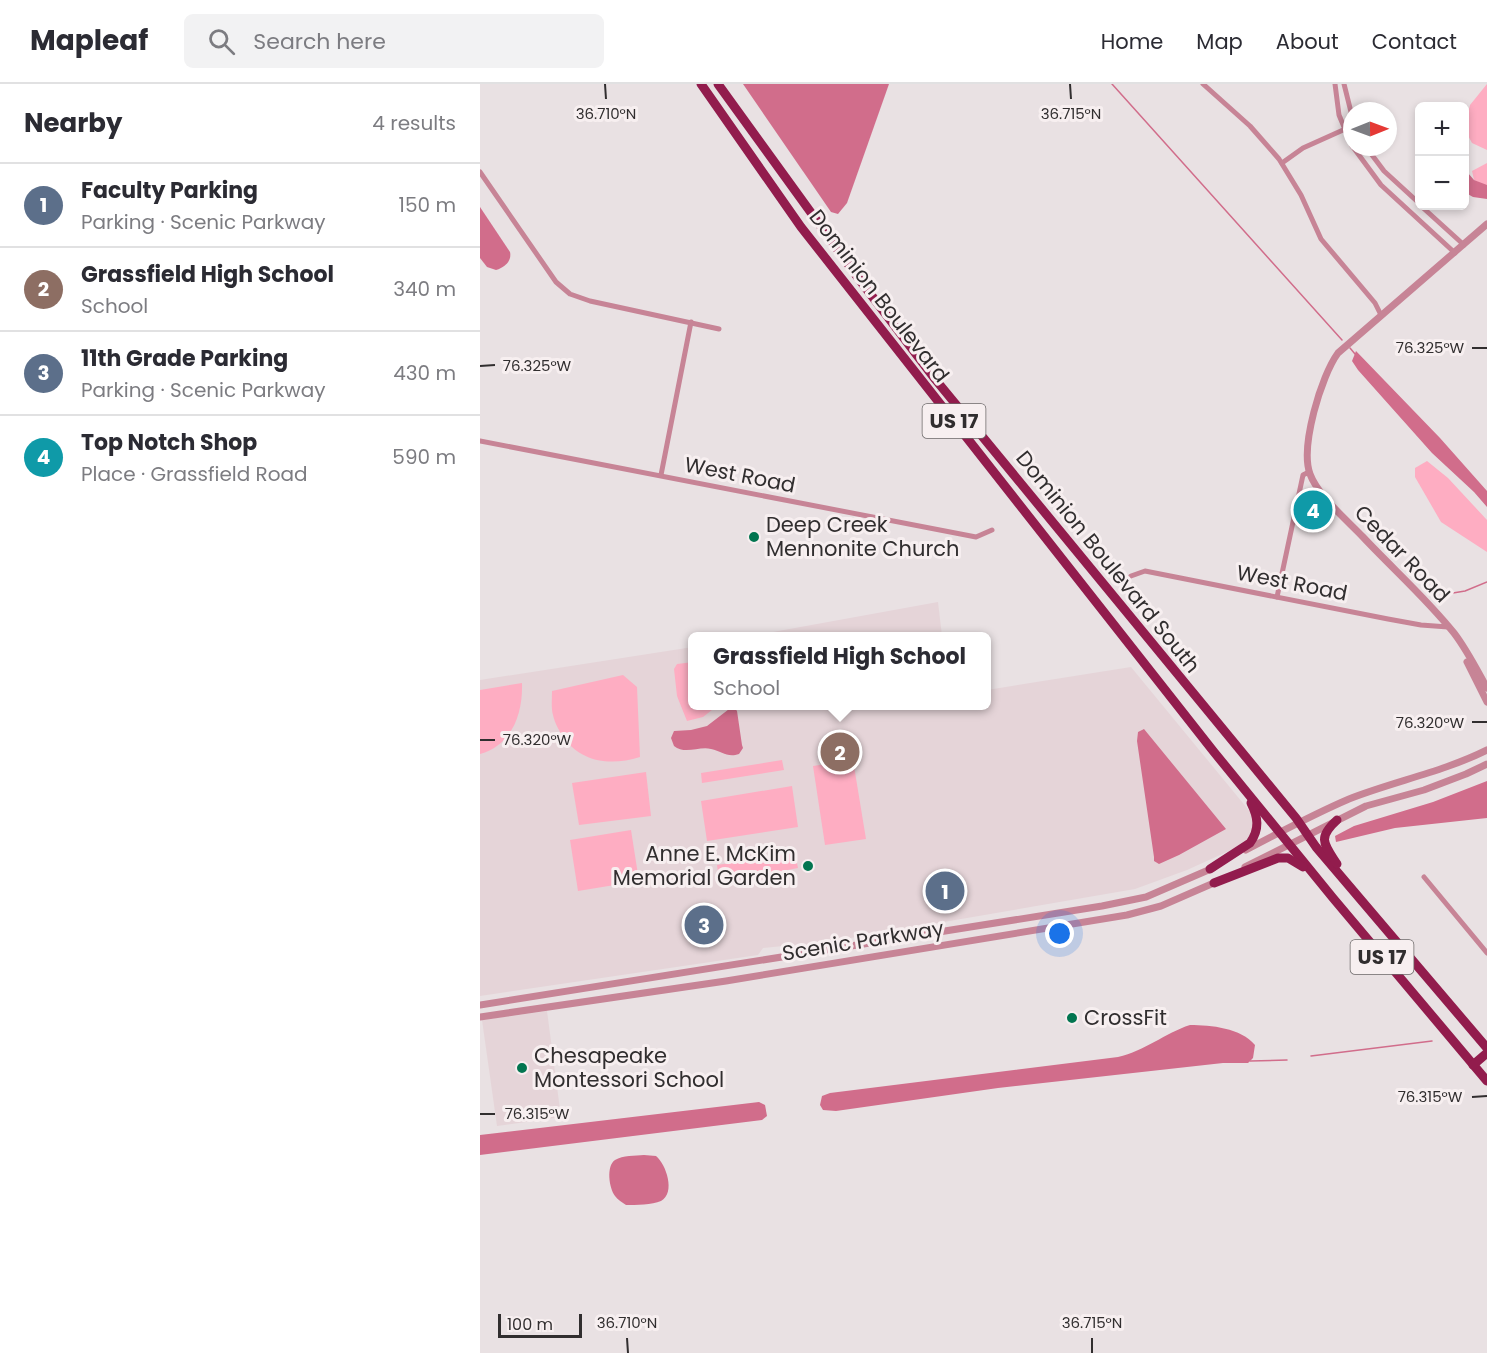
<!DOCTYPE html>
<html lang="en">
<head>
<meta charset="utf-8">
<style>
	:root { --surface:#fff; --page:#f2f2f3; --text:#2b2b33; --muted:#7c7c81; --line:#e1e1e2; --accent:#2563eb }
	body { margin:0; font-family:Poppins,sans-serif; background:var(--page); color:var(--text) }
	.controls { position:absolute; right:18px; top:18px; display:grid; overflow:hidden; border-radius:9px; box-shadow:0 3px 9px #0003 }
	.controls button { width:54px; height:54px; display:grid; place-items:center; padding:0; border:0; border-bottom:2px solid var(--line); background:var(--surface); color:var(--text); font:30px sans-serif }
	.compass { position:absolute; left:863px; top:18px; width:54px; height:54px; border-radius:50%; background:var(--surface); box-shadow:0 3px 9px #0003; rotate:89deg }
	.scale { position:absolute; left:18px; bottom:15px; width:84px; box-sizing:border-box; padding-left:6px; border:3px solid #312e2f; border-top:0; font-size:16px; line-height:21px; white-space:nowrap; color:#312e2f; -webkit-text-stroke:4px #f7eff0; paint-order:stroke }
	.you { position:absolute; left:580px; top:850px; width:21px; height:21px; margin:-15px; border:4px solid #fff; border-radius:50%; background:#1a73e8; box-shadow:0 0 0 9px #1a73e833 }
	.badge { display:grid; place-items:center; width:39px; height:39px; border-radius:50%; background:var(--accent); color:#fff; font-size:20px; font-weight:700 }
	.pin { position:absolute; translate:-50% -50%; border:3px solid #fff; box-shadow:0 2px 6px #0006 }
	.popup { position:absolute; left:208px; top:548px; width:303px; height:78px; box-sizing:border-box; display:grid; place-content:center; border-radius:9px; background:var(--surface); filter:drop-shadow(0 2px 4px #0005); font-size:20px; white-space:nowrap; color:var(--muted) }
	.popup b { font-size:22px; color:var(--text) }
	.popup::after { content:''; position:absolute; left:50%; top:100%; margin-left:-12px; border:12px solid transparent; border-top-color:var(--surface) }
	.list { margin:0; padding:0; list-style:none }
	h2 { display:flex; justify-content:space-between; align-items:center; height:78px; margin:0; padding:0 24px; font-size:26px }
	h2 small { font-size:20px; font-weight:400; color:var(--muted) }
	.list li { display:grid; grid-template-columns:39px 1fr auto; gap:18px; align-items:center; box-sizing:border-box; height:84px; padding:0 24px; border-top:2px solid var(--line) }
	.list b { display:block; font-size:22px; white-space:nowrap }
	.list p { margin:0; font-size:20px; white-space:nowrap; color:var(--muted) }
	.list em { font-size:20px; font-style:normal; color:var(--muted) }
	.icon { flex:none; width:33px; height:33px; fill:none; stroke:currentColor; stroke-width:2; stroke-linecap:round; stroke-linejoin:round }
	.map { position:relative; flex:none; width:1007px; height:1269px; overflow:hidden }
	header { display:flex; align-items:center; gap:36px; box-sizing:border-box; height:84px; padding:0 30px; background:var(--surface); border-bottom:2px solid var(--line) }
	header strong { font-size:28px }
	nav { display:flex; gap:33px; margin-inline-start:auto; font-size:21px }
	.search { width:420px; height:54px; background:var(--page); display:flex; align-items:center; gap:15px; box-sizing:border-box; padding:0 21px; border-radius:9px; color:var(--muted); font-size:22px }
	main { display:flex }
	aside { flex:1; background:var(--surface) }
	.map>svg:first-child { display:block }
	.built { fill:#e5d4d8 }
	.green { fill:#feadc2 }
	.water { fill:#d16d8b }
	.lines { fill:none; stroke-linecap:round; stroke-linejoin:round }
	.stream { stroke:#d16d8b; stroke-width:1.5 }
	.minor { stroke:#c78496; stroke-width:5 }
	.tertiary { stroke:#c78496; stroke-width:7 }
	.trunk { stroke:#921c4d; stroke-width:9 }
	.ticks { fill:none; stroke:#312e2f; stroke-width:2 }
	.poi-dot { fill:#027550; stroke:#f7eff0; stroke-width:2 }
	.labels { text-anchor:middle; stroke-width:6; stroke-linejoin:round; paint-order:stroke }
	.shield { fill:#f7eff0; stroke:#6c6869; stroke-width:1.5 }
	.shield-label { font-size:20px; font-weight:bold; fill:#312e2f }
	.street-label { font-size:21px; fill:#312e2f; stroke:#f7eff0 }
	.poi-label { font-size:21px; fill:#312e2f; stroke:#f7eff0; text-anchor:start }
	.ticks-label { font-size:15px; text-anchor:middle; fill:#312e2f; stroke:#f7eff0; stroke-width:6; stroke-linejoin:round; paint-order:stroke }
</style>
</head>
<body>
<header>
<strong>Mapleaf</strong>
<div class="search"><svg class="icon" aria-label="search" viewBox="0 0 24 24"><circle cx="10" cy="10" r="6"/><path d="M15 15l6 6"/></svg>Search here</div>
<nav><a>Home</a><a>Map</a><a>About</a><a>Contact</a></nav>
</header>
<main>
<aside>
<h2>Nearby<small>4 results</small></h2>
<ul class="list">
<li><span class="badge" style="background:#5c6f8a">1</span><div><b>Faculty Parking</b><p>Parking · Scenic Parkway</p></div><em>150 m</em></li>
<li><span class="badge" style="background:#8d6e63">2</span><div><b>Grassfield High School</b><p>School</p></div><em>340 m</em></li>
<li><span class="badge" style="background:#5c6f8a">3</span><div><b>11th Grade Parking</b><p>Parking · Scenic Parkway</p></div><em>430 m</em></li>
<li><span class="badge" style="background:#0f9aa8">4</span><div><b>Top Notch Shop</b><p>Place · Grassfield Road</p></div><em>590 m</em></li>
</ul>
</aside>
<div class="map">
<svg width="1007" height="1269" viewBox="0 0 1007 1269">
	<rect width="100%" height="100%" fill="#e9e1e3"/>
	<g class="built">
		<path d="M458,518l4,34h-191z"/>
		<path d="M213,563v59h294v-16l144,-23 125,152 -3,16 -13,11 -53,24 -52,19 -343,59 -9,-2 -20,2 -5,7 -278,41v-316z"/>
		<path d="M67,927l14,106 -64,9 -15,-106z"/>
	</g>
	<g class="green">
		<path d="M1007,0v66l-15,-7 -8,-15 6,-23z"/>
		<path d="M1007,79v22l-1,1 -12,-6 -2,-9z"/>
		<path d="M947,377l21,17 39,42v32l-46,-30 -26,-45v-9z"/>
		<path d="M213,578v44h24l-14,11 -16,4 -10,-25 -3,-27 3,-5z"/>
		<path d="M143,591l14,12 3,70c-29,9 -58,6 -77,-20 -4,-7 -8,-13 -10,-22 -2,-7 -1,-16 -1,-24z"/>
		<path d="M42,599c1,31 -10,62 -42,71v-64z"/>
		<path d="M302,676l2,10 -82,13 -1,-10z"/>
		<path d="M373,676l13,79 -41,6 -12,-79z"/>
		<path d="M166,688l5,44 -72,9 -7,-42z"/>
		<path d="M312,702l6,41 -91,14 -6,-40z"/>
		<path d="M151,746l8,51 -61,10 -8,-51z"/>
		<path d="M315,769l3,15 -46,9 -1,-3 -32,5 -2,-14z"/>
	</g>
	<g class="water">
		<path d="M263,0h146l-42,119 -9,11 -7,-2z"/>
		<path d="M988,89l6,7 13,5v14l-14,-2 -7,-4 -1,-16z"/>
		<path d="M0,123l30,45c2,9 -5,15 -14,18l-9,-3 -7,-9z"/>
		<path d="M876,267l84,87 47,53v16l-13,-15 -42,-39 -74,-83 -6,-9z"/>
		<path d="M253,622l4,5 5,34 1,3 -4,6c-12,4 -17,-3 -28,-5 -12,-3 -26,6 -37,-3l-3,-8 3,-7 17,-1 16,-4z"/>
		<path d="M664,645l82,100 -47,26 -20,9 -5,-3v-4l-17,-116 1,-9z"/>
		<path d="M1007,697v37l-92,10 -59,14 -1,-6 19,-10 79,-24z"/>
		<path d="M710,941c21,0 51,3 65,20l-2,13 -5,5h-25l-225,25 -162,23 -13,-1 -3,-5 2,-9 8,-3 288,-36c27,-6 47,-24 72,-32z"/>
		<path d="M279,1018l6,3 2,11 -5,4 -282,35v-20z"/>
		<path d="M164,1071l12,1c10,8 20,37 5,45 -9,4 -25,4 -35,4 -4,-3 -8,-5 -11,-9 -6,-8 -9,-30 0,-36 8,-5 20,-4 29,-5z"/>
	</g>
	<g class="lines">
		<g class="stream">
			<path d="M632,0l230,256"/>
			<path d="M870,264l5,6"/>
			<path d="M973,509l12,-2 22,-9"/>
			<path d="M831,972l121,-15"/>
			<path d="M770,977l37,-1"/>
		</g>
		<g class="minor">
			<path d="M723,0l47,42 29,33 22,36 20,44 54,64 6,12"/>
			<path d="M855,0l4,31 13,31"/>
			<path d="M864,0l8,32"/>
			<path d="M873,63l28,38 74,68"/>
			<path d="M886,63l18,24 36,33"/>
			<path d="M802,79l21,-15 49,-22"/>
			<path d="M0,88l76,110 14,12 20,7 129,28"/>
			<path d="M941,122l43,39"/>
			<path d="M0,357l496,96 16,-7"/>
			<path d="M181,391l30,-153"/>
			<path d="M651,492l14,-5 243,48 33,6 27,2"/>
			<path d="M797,513l26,-122 6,-3"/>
			<path d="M944,793l63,76"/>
		</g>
		<g class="tertiary">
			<path d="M1007,140l-149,129c-17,23 -38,94 -28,121 8,22 37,46 53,63 30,32 64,62 91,96 13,17 23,37 33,55"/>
			<path d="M987,578l20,40"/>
			<path d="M766,766c34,-18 68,-36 103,-51 46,-18 94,-27 138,-49"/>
			<path d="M765,783l121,-61 58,-16 42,-16 21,-10"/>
			<path d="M0,921l622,-99 44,-9 67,-29"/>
			<path d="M0,933l246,-36 401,-66 34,-9 55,-24"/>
		</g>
		<g class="trunk">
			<path d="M221,0l100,143 413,525 119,146 154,183"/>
			<path d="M238,0l141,195 76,100 361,439 20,29 171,201"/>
			<path d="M857,780c-13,-20 -20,-26 0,-44"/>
			<path d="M730,785l40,-26c10,-14 8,-26 1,-40"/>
			<path d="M734,799l64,-25h10l15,9"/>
			<path d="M993,981l14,-12"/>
		</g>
	</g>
	<path class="ticks" d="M125,0l1,15M590,0l1,15M992,264h15M0,282l15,-1M992,638h15M0,656h15M992,1013l15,-1M0,1030h15M147,1254l1,15M612,1254v15"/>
	<g class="poi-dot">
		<circle cx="274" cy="453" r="6"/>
		<circle cx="328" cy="782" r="6"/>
		<circle cx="592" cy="934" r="6"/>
		<circle cx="42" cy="984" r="6"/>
	</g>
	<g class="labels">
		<g class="shield">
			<rect x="442.5" y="320" width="63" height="34" rx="4.5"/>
			<rect x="870.5" y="856" width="63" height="34" rx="4.5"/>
		</g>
		<g class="shield-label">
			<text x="474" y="344">US 17</text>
			<text x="902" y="880">US 17</text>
		</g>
		<g class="street-label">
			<text transform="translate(399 212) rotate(52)" y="7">Dominion Boulevard</text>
			<text transform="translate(260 391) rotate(11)" y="7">West Road</text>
			<text transform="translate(922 470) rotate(46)" y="7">Cedar Road</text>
			<text transform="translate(628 478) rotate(51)" y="7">Dominion Boulevard South</text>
			<text transform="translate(812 499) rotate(11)" y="7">West Road</text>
			<text transform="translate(383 857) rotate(-9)" y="7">Scenic Parkway</text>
		</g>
		<g class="poi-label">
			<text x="286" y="448">Deep Creek<tspan x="286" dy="24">Mennonite Church</tspan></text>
			<text x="316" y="777" text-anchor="end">Anne E. McKim<tspan x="316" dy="24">Memorial Garden</tspan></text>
			<text x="604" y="941">CrossFit</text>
			<text x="54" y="979">Chesapeake<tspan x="54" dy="24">Montessori School</tspan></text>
		</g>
	</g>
	<g class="ticks-label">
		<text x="126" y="35">36.710°N</text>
		<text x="591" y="35">36.715°N</text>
		<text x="950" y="269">76.325°W</text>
		<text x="57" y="287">76.325°W</text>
		<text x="950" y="644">76.320°W</text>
		<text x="57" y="661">76.320°W</text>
		<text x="950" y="1018">76.315°W</text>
		<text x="57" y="1035">76.315°W</text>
		<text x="147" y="1244">36.710°N</text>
		<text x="612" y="1244">36.715°N</text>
	</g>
</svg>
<div class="controls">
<button>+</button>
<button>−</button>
</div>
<svg class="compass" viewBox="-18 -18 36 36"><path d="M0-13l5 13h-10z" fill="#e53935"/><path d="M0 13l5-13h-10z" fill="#7c7c81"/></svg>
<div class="scale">100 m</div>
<div class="you"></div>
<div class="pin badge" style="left:465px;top:807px;background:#5c6f8a">1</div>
<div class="pin badge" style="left:360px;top:668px;background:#8d6e63">2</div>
<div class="popup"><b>Grassfield High School</b>School</div>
<div class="pin badge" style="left:224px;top:841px;background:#5c6f8a">3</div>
<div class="pin badge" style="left:833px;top:426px;background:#0f9aa8">4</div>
</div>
</main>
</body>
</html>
